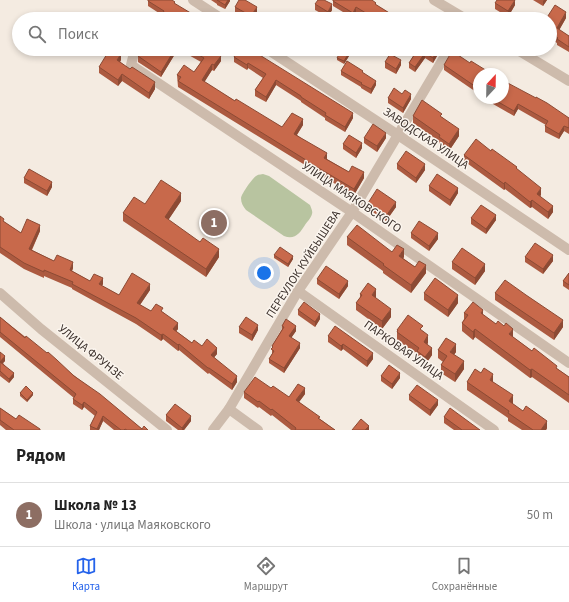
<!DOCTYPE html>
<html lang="ru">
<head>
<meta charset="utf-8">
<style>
	:root { --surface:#fff; --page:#f2f2f2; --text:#222; --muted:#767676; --line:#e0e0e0; --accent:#2563eb }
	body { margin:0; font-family:"Source Sans 3",sans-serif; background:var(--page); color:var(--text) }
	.compass { position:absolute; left:473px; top:68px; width:36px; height:36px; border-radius:50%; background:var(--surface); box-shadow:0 2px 6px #0003; rotate:22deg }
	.you { position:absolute; left:264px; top:273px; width:14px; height:14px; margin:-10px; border:3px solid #fff; border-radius:50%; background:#1a73e8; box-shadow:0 0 0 6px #1a73e833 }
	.badge { display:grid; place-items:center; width:26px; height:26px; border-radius:50%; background:var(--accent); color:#fff; font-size:13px; font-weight:700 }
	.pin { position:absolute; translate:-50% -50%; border:2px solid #fff; box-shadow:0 1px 4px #0006 }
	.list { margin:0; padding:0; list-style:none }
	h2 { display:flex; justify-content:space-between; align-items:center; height:52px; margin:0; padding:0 16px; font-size:17px }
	h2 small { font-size:13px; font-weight:400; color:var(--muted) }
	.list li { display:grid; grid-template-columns:26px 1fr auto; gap:12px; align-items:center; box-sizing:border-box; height:64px; padding:0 16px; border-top:1px solid var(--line) }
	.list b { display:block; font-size:15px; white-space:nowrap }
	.list p { margin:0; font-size:13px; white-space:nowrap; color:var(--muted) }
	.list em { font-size:13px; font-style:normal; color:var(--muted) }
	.icon { flex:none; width:22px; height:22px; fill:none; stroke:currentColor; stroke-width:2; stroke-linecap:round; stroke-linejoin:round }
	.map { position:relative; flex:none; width:569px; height:430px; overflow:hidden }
	.search { position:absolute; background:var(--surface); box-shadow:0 2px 6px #0003; left:12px; right:12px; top:12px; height:44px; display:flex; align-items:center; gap:10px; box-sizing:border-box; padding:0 14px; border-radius:22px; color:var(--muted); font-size:15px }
	.sheet { height:116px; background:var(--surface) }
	nav { display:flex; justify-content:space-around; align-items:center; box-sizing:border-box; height:56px; border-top:1px solid var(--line); background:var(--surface); font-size:11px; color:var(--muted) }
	nav a { display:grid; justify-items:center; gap:2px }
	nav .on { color:var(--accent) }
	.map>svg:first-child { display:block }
	.green { fill:#b8c4a0 }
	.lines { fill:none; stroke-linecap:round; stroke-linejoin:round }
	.minor { stroke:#cdbbac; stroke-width:10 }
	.wall { fill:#ac5a40 }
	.shaded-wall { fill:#8c4a34 }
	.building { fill:#c8694b; stroke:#8c4a34 }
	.labels { text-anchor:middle; stroke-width:3; stroke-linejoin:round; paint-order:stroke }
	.street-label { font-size:12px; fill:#3b302b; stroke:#fbf5ee }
</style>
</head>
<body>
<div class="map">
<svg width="569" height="430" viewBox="0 0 569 430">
	<rect width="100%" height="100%" fill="#f4ebe1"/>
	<path class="green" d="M263,174l6,2 41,29c1,3 3,6 2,9 -1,4 -5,8 -7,11 -5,8 -10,15 -21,11l-38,-26c-3,-4 -5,-7 -5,-12 1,-5 11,-19 15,-22 3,-2 3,-1 7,-2z"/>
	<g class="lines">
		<g class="minor">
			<path d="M193,0l29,19"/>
			<path d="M434,0l32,19"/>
			<path d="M135,49l-4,16 221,147 217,151"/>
			<path d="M267,49l131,86 171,115"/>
			<path d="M516,49l53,32"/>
			<path d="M298,291l196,139"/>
			<path d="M0,293l41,36 126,101"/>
			<path d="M229,409l29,21"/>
			<path d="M213,430l16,-21 69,-118 54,-79 97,-163"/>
		</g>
	</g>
	<g class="wall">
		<path d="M211,0h19v1l-5,8 -8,-4v-1z"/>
		<path d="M533,0h14l-4,6z"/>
		<path d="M148,1l27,3 19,15 -32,-4 -14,-9z"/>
		<path d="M333,1l43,4 23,14h-32l-11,-6 -3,5 -20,-12z"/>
		<path d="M495,3l20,2 -7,12 -13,-8z"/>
		<path d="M315,4l17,6 -4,7 -13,-7z"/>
		<path d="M235,7l22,5 -4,7h-6l-12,-7z"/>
		<path d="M566,18l-7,12 10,6v16l-12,-7v-2l-7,-4v-20z"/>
		<path d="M163,49h15l-17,28 -23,-15v-6l22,-2z"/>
		<path d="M178,49h44l-3,5 2,7 -7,10 -2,-1 -8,12 31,19 47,26 21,-2 -6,10 30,23v1l22,13 15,6 -10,17 -49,-29v-1l-127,-78 -1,-12 17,-3 7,-10z"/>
		<path d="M239,49l114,69 -8,14 -20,-12v-2l-24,-16v-1l-25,-16 -10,17 -11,-6v-6l8,-12 -15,-10 -1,2 -13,-8v-5z"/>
		<path d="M298,49h10l-2,4z"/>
		<path d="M409,49h32l-8,14 -8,-5 -10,14 -6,-4v-5l6,-10z"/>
		<path d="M349,56l-5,8 -7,-4v-2z"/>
		<path d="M121,60l-1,2 35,27 -6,10 -27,-18 -4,5 -19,-13v-6z"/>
		<path d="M385,62l16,3 -5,9 -11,-6z"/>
		<path d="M470,63l9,11v20l-35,-24v-5z"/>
		<path d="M341,71l22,2 13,12 -5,9 -10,-6v-1l-20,-12z"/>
		<path d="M388,98l23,1 -8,14 -15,-10z"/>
		<path d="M485,98h18l66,20v16l-5,-3 -5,8 -14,-7v-6l1,-1 -28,-16 -4,7 -21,-12v-1z"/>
		<path d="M413,116l29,1 17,19 -10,15 -10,-7v-3l-26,-18z"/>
		<path d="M364,138h22l-9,14 -13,-9z"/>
		<path d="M343,144l19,4 -6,10 -13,-9z"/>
		<path d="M491,151l26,18 24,26 -1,1 13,16 -5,7 -16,-12 -2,1 -25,-19 -1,1 -40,-29v-6z"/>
		<path d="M397,164l28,6 -9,13 -19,-14z"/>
		<path d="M24,178l28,9 -5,9 -23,-13z"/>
		<path d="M429,186l29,7 -8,13 -21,-15z"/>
		<path d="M181,201l-13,19 51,37 -13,20 -83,-56v-8l22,-9z"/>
		<path d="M368,203l28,4 -10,14 -18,-12z"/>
		<path d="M0,216l4,6 17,11 19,-2 -8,19 22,11 19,7 -1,3 18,10 13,3 -1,2 17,9 31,-5 -10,15 11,6 12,1 15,17 -2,2 16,12 10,3 15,8 -3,3 23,25 -5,8 -23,-17 -1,1 -29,-24 -1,1 -15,-12 -2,2 -25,-17 -64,-35v-1l-28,-12v2l-20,-9 -24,-16z"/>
		<path d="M471,218l25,2 -10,14 -15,-10z"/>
		<path d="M411,233l27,6 -9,12 -18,-13z"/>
		<path d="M347,237l45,15 12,5 -1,1 12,9 11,6 -15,20 -28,-20v-2l-36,-26z"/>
		<path d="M274,255l19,4 -5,8 -14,-9z"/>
		<path d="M525,257l28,4 -10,13 -18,-12z"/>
		<path d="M452,262l33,9 -10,14 -23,-16z"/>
		<path d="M569,273v17l-6,-4v-5z"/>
		<path d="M317,279l31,7 -9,13 -22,-15z"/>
		<path d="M424,293l34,10 -10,14 -24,-17z"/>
		<path d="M495,293l31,3 37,31 -9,13 -59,-40z"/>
		<path d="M360,294l16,3 -1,1 16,19 -9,12 -26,-19v-7l4,-5z"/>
		<path d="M298,310l22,9 -5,8 -17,-12z"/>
		<path d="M464,313l19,2 30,21v1l19,14 37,26v26l-37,-26 -2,1 -55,-41 -2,3 -11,-9v-8l2,-4z"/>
		<path d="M0,317l142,112 6,1h-34l-11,-9 -4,9h-9v-4l5,-10 -11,-9 -2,3 -9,-6v-5l1,-1 -74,-61z"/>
		<path d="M282,326l14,5 -5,7 9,10 -16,25 -15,-10v-4l3,-5v-8l10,-17z"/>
		<path d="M239,327l19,3 -6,11 -13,-8z"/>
		<path d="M397,330l26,1 5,12 -1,1 5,11 -7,10 -8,-6v-5l-20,-14z"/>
		<path d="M328,336l45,23 -6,8 -24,-18 -2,2 -13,-9z"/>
		<path d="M438,350l18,2 -2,3 10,14 -9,13 -14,-9v-8l2,-3 -5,-4z"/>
		<path d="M0,352l5,9 -2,2 11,14 -5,6 -9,-7z"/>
		<path d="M381,376l19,2 -8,11 -11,-8z"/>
		<path d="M467,382h26l20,21 -1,1 35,24 -1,2h-24l-14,-9v-3l-41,-28z"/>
		<path d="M271,388l18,9 16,-3 -6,8 21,17 15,11h-44l-19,-15 -1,1 -12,-9 -1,1 -14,-10v-6z"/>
		<path d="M20,393l13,2 -6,7 -7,-6z"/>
		<path d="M409,395l29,10 -8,11 -21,-16z"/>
		<path d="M0,408l16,11 24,11h-34l-6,-5z"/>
		<path d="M166,415l25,6 -7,9h-6l-12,-9z"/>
		<path d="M444,417l36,13h-26l-10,-7z"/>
	</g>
	<g class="shaded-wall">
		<path d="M228,0h2v1l-5,8v-4z"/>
		<path d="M515,0v5l-7,12v-6z"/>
		<path d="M544,0h3l-4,6v-5z"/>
		<path d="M332,4v6l-4,7v-5z"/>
		<path d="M257,7v5l-4,7h-2v-3z"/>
		<path d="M356,7v6l-3,5v-5z"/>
		<path d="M566,12v6l-9,16v-6z"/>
		<path d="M175,49h3l-17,28v-5z"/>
		<path d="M219,49h3l-5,9v-5z"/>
		<path d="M438,49h3l-8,14v-5z"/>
		<path d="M349,53v3l-5,8v-3z"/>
		<path d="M425,53v5l-10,14v-5z"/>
		<path d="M121,54v6l-4,7v-7z"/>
		<path d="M221,56v5l-7,10v-6z"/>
		<path d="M401,60v5l-5,9v-5z"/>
		<path d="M248,63v5l-1,2v-5z"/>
		<path d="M212,64v6l-10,16v-6z"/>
		<path d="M122,74v7l-4,5v-6z"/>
		<path d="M276,80v5l-10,17v-5z"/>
		<path d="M376,81v4l-5,9v-5z"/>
		<path d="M155,82v7l-6,10v-6z"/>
		<path d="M411,94v5l-8,14v-5z"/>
		<path d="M518,104v5l-4,7v-5z"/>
		<path d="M353,113v5l-8,14v-5z"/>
		<path d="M303,119v6l-9,14v-5z"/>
		<path d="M564,126v5l-5,8v-5z"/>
		<path d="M459,129v7l-10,15v-7z"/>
		<path d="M386,133v5l-9,14v-6z"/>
		<path d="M362,143v5l-6,10v-5z"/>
		<path d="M327,153v5l-3,5v-5z"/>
		<path d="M425,164v6l-9,13v-5z"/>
		<path d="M364,172v6l-10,17v-6z"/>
		<path d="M52,182v5l-5,9v-5z"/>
		<path d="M505,182v7l-1,1v-6z"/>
		<path d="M458,188v5l-8,13v-6z"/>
		<path d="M541,188v7l-4,5v-6z"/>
		<path d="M181,193v8l-16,24v-8z"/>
		<path d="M532,200v7l-2,1v-6z"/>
		<path d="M396,202v5l-10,14v-5z"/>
		<path d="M553,206v6l-5,7v-7z"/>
		<path d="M496,215v5l-10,14v-5z"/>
		<path d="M40,225v6l-11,24v-6z"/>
		<path d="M438,233v6l-9,12v-5z"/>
		<path d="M219,249v8l-13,20v-8z"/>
		<path d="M404,249v8l-5,7v-8z"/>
		<path d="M553,255v6l-10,13v-5z"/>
		<path d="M293,256v3l-5,8v-3z"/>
		<path d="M73,262v6l-3,8v-6z"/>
		<path d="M485,264v7l-10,14v-7z"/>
		<path d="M426,265v8l-15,20v-8z"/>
		<path d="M103,278v6l-4,6v-6z"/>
		<path d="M348,281v5l-9,13v-5z"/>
		<path d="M150,284v6l-13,19v-6z"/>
		<path d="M376,289v8l-4,6v-8z"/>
		<path d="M458,295v8l-10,14v-7z"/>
		<path d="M391,309v8l-9,12v-8z"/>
		<path d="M483,310v7l-2,-4z"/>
		<path d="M320,314v5l-5,8v-5z"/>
		<path d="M563,320v7l-9,13v-7z"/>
		<path d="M178,323v6l-5,6v-6z"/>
		<path d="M258,325v5l-6,11v-6z"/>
		<path d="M296,326v5l-7,10v-5z"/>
		<path d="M475,329v8l-2,3v-8z"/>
		<path d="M513,329v7l-4,6v-8z"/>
		<path d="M163,334v5l-2,2v-6z"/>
		<path d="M428,335v8l-4,6v-7z"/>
		<path d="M300,343v5l-16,25v-5z"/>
		<path d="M179,344v6l-1,1v-6z"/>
		<path d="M343,344v5l-2,2v-5z"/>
		<path d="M456,344v8l-6,8v-8z"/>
		<path d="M217,348v6l-6,7v-6z"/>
		<path d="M432,348v7l-7,10v-8z"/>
		<path d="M373,353v6l-6,8v-6z"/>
		<path d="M5,356v5l-5,5v-4z"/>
		<path d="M464,361v8l-9,13v-8z"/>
		<path d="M532,369v8l-2,1v-8z"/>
		<path d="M14,373v4l-5,6v-4z"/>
		<path d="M400,373v5l-8,11v-5z"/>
		<path d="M493,374v8l-3,6v-8z"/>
		<path d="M237,376v6l-5,8v-6z"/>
		<path d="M305,388v6l-9,12v-6z"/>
		<path d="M33,393v2l-6,7v-2z"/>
		<path d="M513,395v8l-4,6v-8z"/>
		<path d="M438,400v5l-8,11v-6z"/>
		<path d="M84,402v5l-2,3v-5z"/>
		<path d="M103,416v5l-4,9h-2z"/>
		<path d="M191,416v5l-7,9h-2v-2z"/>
		<path d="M547,421v7l-1,2h-5z"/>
		<path d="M369,426v4h-4z"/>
	</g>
	<g class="building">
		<path d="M148,0h24l3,2 -1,1 20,12 -2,4h-32l4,-8 -16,-10z"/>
		<path d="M217,0h11l-3,5z"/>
		<path d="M239,0h6l12,7 -6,9 -16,-9z"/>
		<path d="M318,0h6l8,4 -4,8 -13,-8z"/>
		<path d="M333,0h39l4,3 -1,1 24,15h-26l1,-1 -18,-11 -3,6 -20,-12z"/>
		<path d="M497,0h18l-7,11 -13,-8z"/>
		<path d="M555,5l11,7 -9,16 12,8v11l-12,-8 1,-1 -8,-5v-14h-4z"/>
		<path d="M110,49h4l7,5 -4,6 13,9 2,-2 23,15 -6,11 -27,-19 -4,6 -19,-13z"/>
		<path d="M142,49h9l9,5 3,-5h12l-14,23 -23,-16z"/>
		<path d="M189,49h30l-2,4 4,3 -7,9 -2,-1 -10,16 33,21 1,-2 46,28 10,-14 11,6 -9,15 33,19 -3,5 25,14 3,-6 12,6 -10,17 -49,-29h1l-128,-79 3,-4 -4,-2 7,-10 10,7 10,-14z"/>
		<path d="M239,49h11l103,64 -8,14 -20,-12 1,-2 -25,-16v-1l-25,-16 -10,17 -11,-7 11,-16 -18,-11 -1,2 -13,-8z"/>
		<path d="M342,49l7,4 -5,8 -7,-3z"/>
		<path d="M418,49h-1h21l-5,9 -8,-5 -10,14 -6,-4z"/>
		<path d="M452,51l18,12 1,-2 21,13h-13v15l-35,-24z"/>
		<path d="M390,54l11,6 -5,9 -11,-7z"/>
		<path d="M347,61l16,10 -1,1 14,9 -5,8 -10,-5 1,-1 -21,-12z"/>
		<path d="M503,81l1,1v-1l32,17v-1l11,6 22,15v10l-5,-2 -5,8 -14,-8 3,-5 -30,-17 -4,7 -21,-12 1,-1h-1h10z"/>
		<path d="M394,88l8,6 3,-4 6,4 -8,14 -15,-10z"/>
		<path d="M422,100l20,14 -2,2 19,13 -10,15 -10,-7 1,-2 -27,-19z"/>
		<path d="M373,124l13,9 -9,13 -13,-8z"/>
		<path d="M349,135l13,8 -6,10 -13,-9z"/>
		<path d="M476,139l15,12 1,-2 25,18 -1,1 25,20 -4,6 16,12 -5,6 -16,-12 -2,2 -25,-20 -1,2 -40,-29z"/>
		<path d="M406,151l19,13 -9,14 -19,-14z"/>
		<path d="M29,169l23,13 -5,9 -23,-13z"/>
		<path d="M437,174l21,14 -8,12 -21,-14z"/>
		<path d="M161,180l20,13 -16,24 35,25 3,-4 16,11 -13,20 -83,-56 11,-16 11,7z"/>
		<path d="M377,189l19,13 -10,14 -18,-13z"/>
		<path d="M481,205l15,10 -10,14 -15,-11z"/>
		<path d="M0,216l4,3 -1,2 18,12 6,-14 13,6 -11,24 25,12 3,-6 16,7 -3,8 20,11 4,-7 9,4 -4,6 20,11 13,-22 18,11 -13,19 14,8 5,-7 7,4 -2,3 17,12 -5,6 19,14 2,-3 8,6 5,-7 10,9 -6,7 26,21 -5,8 -23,-16h-1l-29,-24 -1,1 -15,-11 -2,1 -25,-17 -64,-34 1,-2 -29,-12v2l-20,-9 -24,-16z"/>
		<path d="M419,221l19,12 -9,13 -18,-13z"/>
		<path d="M357,225l35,27 5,-7 7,4 -5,7 16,11 4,-6 7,4 -15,20 -28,-20 1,-1 -37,-27z"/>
		<path d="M535,243l18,12 -10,14 -18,-12z"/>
		<path d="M280,247l13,9 -5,8 -14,-9z"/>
		<path d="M462,248l23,16 -10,14 -23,-16z"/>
		<path d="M326,266l22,15 -9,13 -22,-15z"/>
		<path d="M569,273v12l-6,-4z"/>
		<path d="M435,278l23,17 -10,15 -24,-17z"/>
		<path d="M505,280l21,15 37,25 -9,13 -59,-40z"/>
		<path d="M368,283l8,6 -4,6 19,14 -9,12 -26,-18 6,-8 -2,-1z"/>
		<path d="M304,302l16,12 -5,8 -17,-12z"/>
		<path d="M473,302l10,8 -2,3 15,11 2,-3 6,5 2,-3 7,6 -4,5 23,17 2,-3 23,18 -1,2 13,9v18l-37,-26 -2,1 -55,-41 -2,3 -11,-9 6,-8 -4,-2z"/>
		<path d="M408,315l15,11 -3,3 8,6 -4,7 8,6 -7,9 -8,-6 2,-3 -22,-16 1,-2h-1z"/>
		<path d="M0,317l25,21 1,-2 21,17 1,-1 9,8 17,16 26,18 42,35 2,-3 4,4h-21l-2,-1 -1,1h-3l-18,-14 -6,13 -7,-3 7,-14 -13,-10 -2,3 -9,-6 3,-5 -76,-62z"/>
		<path d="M246,317l12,8 -6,10 -13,-8z"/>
		<path d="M286,319l10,7 -7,10 11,7 -16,25 -15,-9 5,-8 -3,-2 2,-2 -1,-1 12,-19 -2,-1z"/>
		<path d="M335,326l38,27 -6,8 -24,-17 -2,2 -13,-10z"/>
		<path d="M446,338l10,6 -6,8 14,9 -9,13 -14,-9 6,-9 -9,-6z"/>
		<path d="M0,352l5,4 -5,6 14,11 -5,6 -9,-8z"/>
		<path d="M389,365l11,8 -8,11 -11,-8z"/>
		<path d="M484,368l9,6 -3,6 23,15 -4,6 14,10 3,-5 21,15 -6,9h-8l-25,-17 1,-2 -42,-29 8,-13 6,4z"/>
		<path d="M255,377l16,11 2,-2 16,11 9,-13 7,4 -9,12 24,17 -2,1 17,12h-40l1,-2 -24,-19 -1,1 -12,-9 -1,1 -14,-10z"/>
		<path d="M417,385l21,15 -8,10 -21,-15z"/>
		<path d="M26,386l7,7 -6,7 -7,-7z"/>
		<path d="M175,404l16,12 -9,12 -16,-13z"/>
		<path d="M0,408l16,11 3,-4 21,14v1h-26l-14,-10z"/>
		<path d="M450,408l30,22h-18l-18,-13z"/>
		<path d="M361,419l8,7 -4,4h-13z"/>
	</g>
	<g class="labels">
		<g class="street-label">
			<text transform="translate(426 138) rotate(34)" y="4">ЗАВОДСКАЯ УЛИЦА</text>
			<text transform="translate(352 197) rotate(34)" y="4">УЛИЦА МАЯКОВСКОГО</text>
			<text transform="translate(303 264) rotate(-57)" y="4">ПЕРЕУЛОК КУЙБЫШЕВА</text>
			<text transform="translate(404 350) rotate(35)" y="4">ПАРКОВАЯ УЛИЦА</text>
			<text transform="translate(91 352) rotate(39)" y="4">УЛИЦА ФРУНЗЕ</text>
		</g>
	</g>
</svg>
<svg class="compass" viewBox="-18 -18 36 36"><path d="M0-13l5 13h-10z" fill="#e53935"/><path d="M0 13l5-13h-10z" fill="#767676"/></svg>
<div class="you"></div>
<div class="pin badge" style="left:214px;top:223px;background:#8d6e63">1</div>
<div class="search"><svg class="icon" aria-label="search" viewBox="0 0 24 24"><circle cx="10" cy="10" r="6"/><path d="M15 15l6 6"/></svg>Поиск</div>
</div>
<section class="sheet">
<h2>Рядом<small></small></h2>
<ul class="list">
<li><span class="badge" style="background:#8d6e63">1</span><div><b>Школа № 13</b><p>Школа · улица Маяковского</p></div><em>50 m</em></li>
</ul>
</section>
<nav>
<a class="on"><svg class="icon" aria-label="map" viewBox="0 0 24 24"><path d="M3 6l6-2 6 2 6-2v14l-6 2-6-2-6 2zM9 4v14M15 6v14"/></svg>Карта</a>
<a><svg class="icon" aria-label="directions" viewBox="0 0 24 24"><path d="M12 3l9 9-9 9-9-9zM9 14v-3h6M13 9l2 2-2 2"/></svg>Маршрут</a>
<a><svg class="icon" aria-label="saved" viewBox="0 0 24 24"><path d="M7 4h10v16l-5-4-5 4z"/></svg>Сохранённые</a>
</nav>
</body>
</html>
